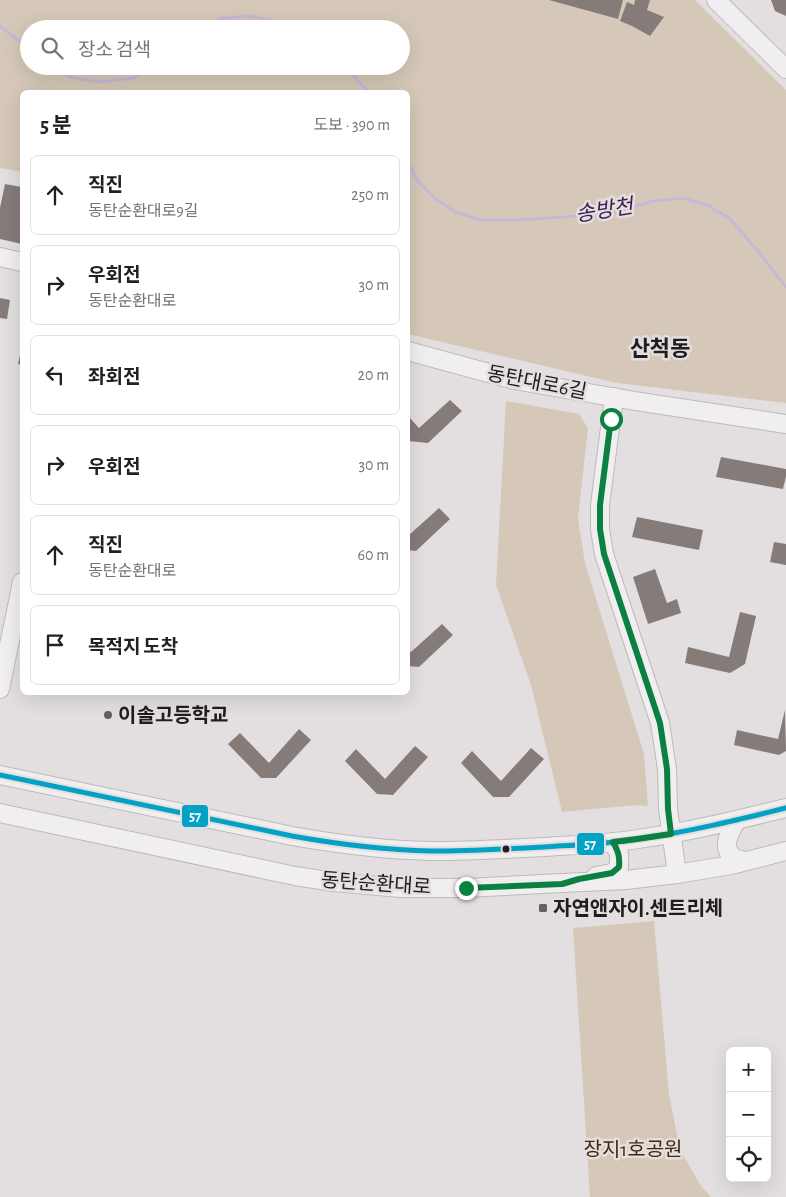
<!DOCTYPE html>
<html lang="ko">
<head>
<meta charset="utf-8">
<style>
	:root { --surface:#fff; --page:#f6f6f6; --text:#202124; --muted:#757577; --line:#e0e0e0 }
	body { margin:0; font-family:"Alegreya Sans","Noto Sans KR",sans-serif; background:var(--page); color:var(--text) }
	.controls { position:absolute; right:15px; bottom:15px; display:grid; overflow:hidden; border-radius:8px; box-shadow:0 5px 20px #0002 }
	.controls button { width:45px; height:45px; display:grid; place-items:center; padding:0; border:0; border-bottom:1px solid var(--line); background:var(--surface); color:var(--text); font:25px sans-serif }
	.stop { position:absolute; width:15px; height:15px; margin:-11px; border:4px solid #0b8043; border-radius:50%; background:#fff }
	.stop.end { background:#0b8043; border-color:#fff; box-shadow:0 1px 5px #0008 }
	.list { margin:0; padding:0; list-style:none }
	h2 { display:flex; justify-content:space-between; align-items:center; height:65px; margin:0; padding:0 20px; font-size:21px }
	h2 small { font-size:16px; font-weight:400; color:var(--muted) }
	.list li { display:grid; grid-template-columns:32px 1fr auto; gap:15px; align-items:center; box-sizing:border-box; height:80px; margin:0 10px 10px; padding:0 10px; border:1px solid var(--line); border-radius:8px }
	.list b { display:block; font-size:19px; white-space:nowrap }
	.list p { margin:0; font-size:16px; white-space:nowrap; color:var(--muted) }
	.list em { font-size:16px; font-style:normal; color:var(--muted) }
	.icon { flex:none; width:28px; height:28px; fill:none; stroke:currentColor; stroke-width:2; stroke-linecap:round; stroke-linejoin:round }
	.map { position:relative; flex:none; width:786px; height:1197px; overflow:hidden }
	.search { position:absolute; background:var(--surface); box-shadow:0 5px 20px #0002; left:20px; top:20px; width:390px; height:55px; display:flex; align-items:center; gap:12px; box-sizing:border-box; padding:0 18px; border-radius:28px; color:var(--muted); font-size:19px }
	.panel { position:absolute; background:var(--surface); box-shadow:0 5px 20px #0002; left:20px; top:90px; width:390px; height:605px; border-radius:8px }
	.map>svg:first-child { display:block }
	.green { fill:#d6c8b8; fill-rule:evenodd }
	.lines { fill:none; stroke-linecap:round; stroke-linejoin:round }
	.stream { stroke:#c7b8d6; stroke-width:3 }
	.building { fill:#857c7a }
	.secondary-casing { stroke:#bcbaba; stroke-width:20 }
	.secondary { stroke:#f1eef0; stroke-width:18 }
	.bus-1-casing { stroke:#e4dedf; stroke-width:9 }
	.bus-1 { stroke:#02a2c5; stroke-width:5 }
	.route { stroke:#0b8043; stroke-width:6 }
	.poi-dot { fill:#646161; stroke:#e4dedf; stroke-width:2 }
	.bus-dot { fill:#1f1d1d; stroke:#e4dedf; stroke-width:2 }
	.labels { text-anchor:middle; stroke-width:5; stroke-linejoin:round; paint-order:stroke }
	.street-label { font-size:20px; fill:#1f1d1d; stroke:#e4dedf }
	.poi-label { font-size:20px; font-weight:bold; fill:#1f1d1d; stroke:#e4dedf; text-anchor:start }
	.park-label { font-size:20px; fill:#402a0b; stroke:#e4dedf }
	.water-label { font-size:21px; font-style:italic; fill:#371c4f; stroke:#e4dedf }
	.quarter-label { font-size:22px; font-weight:bold; fill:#1f1d1d; stroke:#e4dedf }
	.line-badge { stroke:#e4dedf; stroke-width:2 }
	.badge-label { font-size:14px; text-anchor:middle; font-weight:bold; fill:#fff }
</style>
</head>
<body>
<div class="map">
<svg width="786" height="1197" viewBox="0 0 786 1197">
	<rect width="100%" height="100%" fill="#e3dfe0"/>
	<g class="green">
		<path d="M0,0h695l91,90v313l-169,-20 -209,-49v-242h-386v80l-22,-4zM29,29h372v37h-372z"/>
		<path d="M506,401l73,13 9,14 -10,90 7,45 59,191 4,52 -12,-1 -74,7 -31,-127 -35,-100z"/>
		<path d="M654,921l15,173 11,56 21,36 10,11h-121l-17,-269z"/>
	</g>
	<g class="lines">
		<g class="stream">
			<path d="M0,26l29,23"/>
			<path d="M201,29l21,-11 27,-2 25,5 15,8"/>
			<path d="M53,66l16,11 31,5 34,-4 19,-12"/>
			<path d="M343,66l6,5 19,21"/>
			<path d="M408,163l11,20 17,16 19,13 26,8h35l82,-5 21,-4 34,-10 29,-3 25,7 22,13 28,32 29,37"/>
		</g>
	</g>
	<g class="building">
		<path d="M549,0h74l-5,19z"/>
		<path d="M635,0h15l-3,10 17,7 -14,19 -18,-10 -12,-5 7,-19 7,3z"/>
		<path d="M771,0h15v16l-11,-5z"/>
		<path d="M5,184l17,3v57l-22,-5v-31z"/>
		<path d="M0,298l10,2 -3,19 -7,-1z"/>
		<path d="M22,347v18l-4,-1z"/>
		<path d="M450,400l12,11 -34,32 -20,-2v-25l11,12z"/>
		<path d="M721,457l65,12v7l-3,13 -67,-12z"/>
		<path d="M439,508l11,11 -34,32 -8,-1v-14z"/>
		<path d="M637,517l66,13 -4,20 -67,-13z"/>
		<path d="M774,542l12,2v21l-16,-3z"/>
		<path d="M655,569l12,34 10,-4 4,14 -33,11 -15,-47z"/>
		<path d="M740,612l16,4 -11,48 -15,9 -45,-10 3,-16 41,10z"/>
		<path d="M442,624l11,11 -34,32 -11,-1v-18l3,4z"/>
		<path d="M785,710l1,41 -7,4 -45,-10 3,-15 41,9z"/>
		<path d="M299,729l12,11 -35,38h-15l-33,-34 12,-11 29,30z"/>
		<path d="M415,746l13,11 -35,38 -16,-1 -32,-33 11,-12 29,30z"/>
		<path d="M531,748l13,11 -35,38h-16l-32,-34 11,-12 29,30z"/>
	</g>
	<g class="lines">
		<defs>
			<g id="secondary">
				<path d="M716,0l70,69"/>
				<path d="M0,257l22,5"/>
				<path d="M408,351l106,29 121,21 151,23"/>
				<path d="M614,397l-14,108v24l4,25 56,169 7,46 1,40 9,65"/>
				<path d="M0,689l22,-107"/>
				<path d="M0,775l292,61c45,8 92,14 139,15 37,0 75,-2 113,-4 31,-2 63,-3 94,-8 50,-7 99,-19 148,-31"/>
				<path d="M0,813l295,63 39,6 67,6h65l96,-5 64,-3 51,-6 54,-9 55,-14"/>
				<path d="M737,820c-6,10 -17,27 -4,37 3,2 8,3 12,4"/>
				<path d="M596,876l16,-3 7,-6v-13l-6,-12"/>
			</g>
		</defs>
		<use href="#secondary" class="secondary-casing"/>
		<use href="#secondary" class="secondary"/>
		<defs>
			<path id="bus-1" d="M0,775l292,61c45,8 92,14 139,15 37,0 75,-2 113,-4 31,-2 63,-3 94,-8 50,-7 99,-19 148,-31"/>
		</defs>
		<use href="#bus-1" class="bus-1-casing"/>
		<use href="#bus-1" class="bus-1"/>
	</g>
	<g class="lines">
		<path class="route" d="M466,888l96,-4 17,-5 33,-6 7,-6c1,-11 -1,-16 -6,-25l24,-3 34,-5 -3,-25 -1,-40 -7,-46 -56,-169 -4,-25v-24l11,-86"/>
	</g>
	<g class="poi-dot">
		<circle cx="108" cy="715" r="5"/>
		<rect x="538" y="903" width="10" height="10" rx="2.5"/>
	</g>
	<circle class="bus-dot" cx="506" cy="849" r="4.5"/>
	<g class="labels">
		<g class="street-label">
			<text transform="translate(537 382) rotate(11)" y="7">동탄대로6길</text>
			<text transform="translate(376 883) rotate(4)" y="7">동탄순환대로</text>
		</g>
		<g class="poi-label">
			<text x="118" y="722">이솔고등학교</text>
			<text x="553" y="915">자연앤자이.센트리체</text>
		</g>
		<g class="park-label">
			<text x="633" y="1156">장지1호공원</text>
		</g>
		<g class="water-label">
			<text transform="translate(604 210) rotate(-9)" y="7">송방천</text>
		</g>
		<g class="quarter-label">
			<text x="660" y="356">산척동</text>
		</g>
	</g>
	<g class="line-badge">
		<rect x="181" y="804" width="28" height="24" rx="5" fill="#02a2c5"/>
		<rect x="576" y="832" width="29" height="24" rx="5" fill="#02a2c5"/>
	</g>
	<g class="badge-label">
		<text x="195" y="821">57</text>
		<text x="590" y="849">57</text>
	</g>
</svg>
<div class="controls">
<button>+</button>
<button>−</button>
<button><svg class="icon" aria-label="locate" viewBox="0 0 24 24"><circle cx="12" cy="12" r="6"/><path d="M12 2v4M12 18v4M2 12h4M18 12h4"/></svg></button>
</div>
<div class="stop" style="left:611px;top:419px"></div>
<div class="stop end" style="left:466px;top:888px"></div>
<div class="search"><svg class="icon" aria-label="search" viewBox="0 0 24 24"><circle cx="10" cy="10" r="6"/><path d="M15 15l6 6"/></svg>장소 검색</div>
<section class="panel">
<h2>5 분<small>도보 · 390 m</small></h2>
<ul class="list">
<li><svg class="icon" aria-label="ahead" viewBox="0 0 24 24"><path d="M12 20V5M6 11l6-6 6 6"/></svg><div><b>직진</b><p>동탄순환대로9길</p></div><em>250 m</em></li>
<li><svg class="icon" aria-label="right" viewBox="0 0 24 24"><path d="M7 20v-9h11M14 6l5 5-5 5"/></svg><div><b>우회전</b><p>동탄순환대로</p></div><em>30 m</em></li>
<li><svg class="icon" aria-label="left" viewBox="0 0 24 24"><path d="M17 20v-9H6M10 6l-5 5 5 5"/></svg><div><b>좌회전</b></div><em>20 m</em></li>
<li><svg class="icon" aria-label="right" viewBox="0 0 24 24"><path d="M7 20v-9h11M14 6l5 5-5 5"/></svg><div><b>우회전</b></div><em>30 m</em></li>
<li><svg class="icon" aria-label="ahead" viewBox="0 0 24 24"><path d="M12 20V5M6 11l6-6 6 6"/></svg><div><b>직진</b><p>동탄순환대로</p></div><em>60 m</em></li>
<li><svg class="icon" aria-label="arrive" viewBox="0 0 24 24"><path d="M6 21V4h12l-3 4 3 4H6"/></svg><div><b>목적지 도착</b></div></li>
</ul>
</section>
</div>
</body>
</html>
